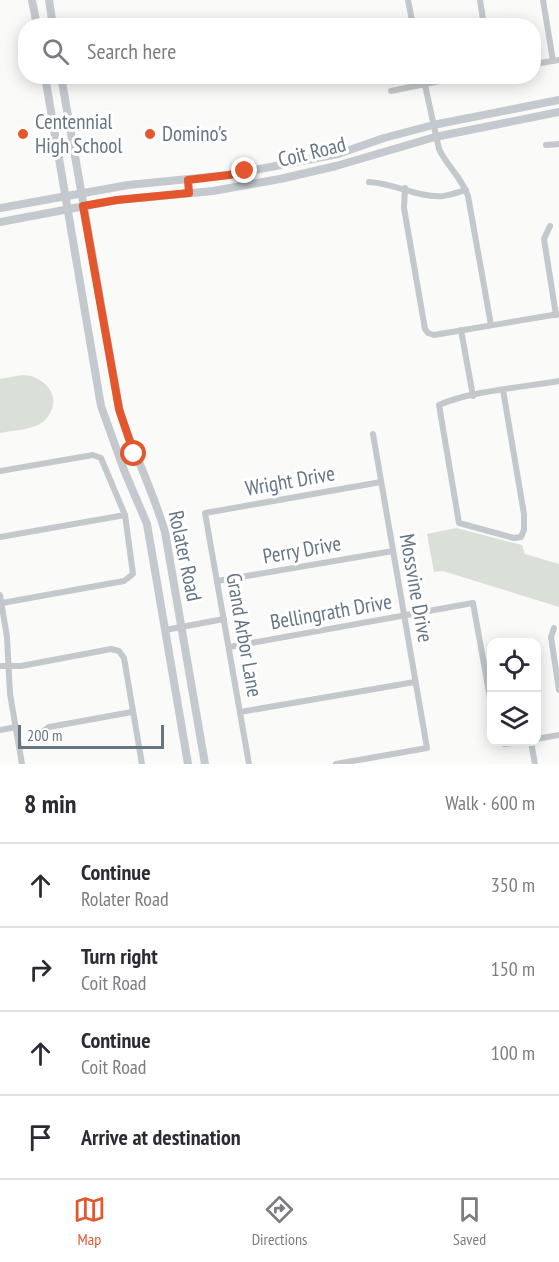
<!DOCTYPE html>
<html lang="en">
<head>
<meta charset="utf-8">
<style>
	:root { --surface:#fff; --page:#f2f2f3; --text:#2b2b33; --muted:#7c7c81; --line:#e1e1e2; --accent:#e4572e }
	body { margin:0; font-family:"PT Sans Narrow",sans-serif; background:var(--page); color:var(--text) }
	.controls { position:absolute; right:18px; bottom:18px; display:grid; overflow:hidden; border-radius:12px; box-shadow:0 3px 15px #0003 }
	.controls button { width:54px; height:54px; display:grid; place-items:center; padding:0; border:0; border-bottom:2px solid var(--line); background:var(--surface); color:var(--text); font:30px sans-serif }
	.scale { position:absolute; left:18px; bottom:15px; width:146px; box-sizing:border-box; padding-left:6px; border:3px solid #657683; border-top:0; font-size:16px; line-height:21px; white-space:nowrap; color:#657683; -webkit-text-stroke:4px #fff; paint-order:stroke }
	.stop { position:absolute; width:18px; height:18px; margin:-14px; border:4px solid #e4572e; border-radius:50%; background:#fff }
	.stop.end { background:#e4572e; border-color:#fff; box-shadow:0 2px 6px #0008 }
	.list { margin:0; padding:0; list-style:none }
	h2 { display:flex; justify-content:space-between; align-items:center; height:78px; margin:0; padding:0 24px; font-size:26px }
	h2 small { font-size:20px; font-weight:400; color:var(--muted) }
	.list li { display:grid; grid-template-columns:39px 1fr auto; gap:18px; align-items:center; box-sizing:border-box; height:84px; padding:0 24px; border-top:2px solid var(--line) }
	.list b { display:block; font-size:22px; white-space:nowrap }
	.list p { margin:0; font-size:20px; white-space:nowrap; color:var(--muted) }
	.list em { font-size:20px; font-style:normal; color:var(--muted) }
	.icon { flex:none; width:33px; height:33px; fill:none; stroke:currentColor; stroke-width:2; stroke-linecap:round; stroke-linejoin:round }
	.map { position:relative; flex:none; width:559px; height:764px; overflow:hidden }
	.search { position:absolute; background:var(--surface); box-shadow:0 3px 15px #0003; left:18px; right:18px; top:18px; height:66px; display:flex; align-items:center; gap:15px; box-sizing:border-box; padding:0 21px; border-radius:24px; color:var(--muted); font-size:22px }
	.sheet { height:414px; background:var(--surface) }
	nav { display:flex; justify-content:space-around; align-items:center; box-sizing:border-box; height:84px; border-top:2px solid var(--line); background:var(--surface); font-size:16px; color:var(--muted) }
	nav a { display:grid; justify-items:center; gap:3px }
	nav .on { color:var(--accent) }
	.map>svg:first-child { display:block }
	.green { fill:#dadfd7 }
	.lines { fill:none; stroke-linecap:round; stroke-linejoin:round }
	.minor { stroke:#c3c8cc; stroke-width:6 }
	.major { stroke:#c3c9ce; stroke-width:8 }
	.route { stroke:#e4572e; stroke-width:8 }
	.poi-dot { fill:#e4572e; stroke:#fff; stroke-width:2 }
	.labels { text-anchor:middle; stroke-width:6; stroke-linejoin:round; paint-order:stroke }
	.poi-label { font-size:21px; fill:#657683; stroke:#fff; text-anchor:start }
	.street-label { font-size:21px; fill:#657683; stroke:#fff }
</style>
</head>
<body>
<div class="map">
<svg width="559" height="764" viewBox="0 0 559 764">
	<rect width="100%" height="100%" fill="#fafaf8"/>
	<g class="green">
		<path d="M22,375c24,0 43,25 23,45 -10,10 -31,10 -45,13v-54z"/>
		<path d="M456,528l66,17 3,9 34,10v43l-116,-36 -9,1 -7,-38z"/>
	</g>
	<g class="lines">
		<g class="minor">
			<path d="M408,0l5,26"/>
			<path d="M480,0l4,26"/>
			<path d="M543,0l10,61"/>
			<path d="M534,64l25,-4"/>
			<path d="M423,76l16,73c8,17 23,29 29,47l23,129"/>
			<path d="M391,91l73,-15"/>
			<path d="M546,145l13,-1"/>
			<path d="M369,182c25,1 49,16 74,14 8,-1 16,-4 23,-6"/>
			<path d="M405,188l-1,20 21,121 3,4 6,2 125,-21"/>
			<path d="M550,226l-6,13 12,76"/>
			<path d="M461,330l12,66"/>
			<path d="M503,390l21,124v16l-3,7 -7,1 -55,-15 -20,-118c31,-14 86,-18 120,-24"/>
			<path d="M0,471l93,-16 8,3 24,57 8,59 -9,7 -122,22"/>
			<path d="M0,537l125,-22"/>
			<path d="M217,581l176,-30"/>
			<path d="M0,595l7,42 3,57 12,70"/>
			<path d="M473,603l19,106"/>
			<path d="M554,628l-3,9 8,53"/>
			<path d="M165,630l59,-11"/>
			<path d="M229,647l244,-44"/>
			<path d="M0,666h21l90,-17 8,2 5,7 18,106"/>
			<path d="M240,712l175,-30"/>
			<path d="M0,730l16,-3"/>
			<path d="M38,735l11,-8 83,-15"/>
			<path d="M536,739l23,-4"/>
			<path d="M498,742l6,2 17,-2"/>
			<path d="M531,742l4,22"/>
			<path d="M249,764l-44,-251 176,-31"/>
			<path d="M336,764l91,-16 -54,-314"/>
		</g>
		<g class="major">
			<path d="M32,0l5,26"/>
			<path d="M49,0l4,26"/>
			<path d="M45,76l56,330 23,64 23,54 41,240"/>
			<path d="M61,76l59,337c14,40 33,78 45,119l40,232"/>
			<path d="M0,208l128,-23 101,-10 109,-21 46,-16 49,-13 126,-25"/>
			<path d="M0,222l117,-22 96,-9 67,-12 56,-13 99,-29 124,-25"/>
		</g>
	</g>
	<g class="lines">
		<path class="route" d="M134,454l-15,-45 -36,-203 34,-6 72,-7 -1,-13 41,-5 16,-4"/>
	</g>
	<g class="poi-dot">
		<circle cx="23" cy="134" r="6"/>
		<circle cx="150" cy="134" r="6"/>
	</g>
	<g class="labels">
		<g class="poi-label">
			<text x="35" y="129">Centennial<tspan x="35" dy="24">High School</tspan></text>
			<text x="162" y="141">Domino's</text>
		</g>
		<g class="street-label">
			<text transform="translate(312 152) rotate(-14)" y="7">Coit Road</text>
			<text transform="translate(290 481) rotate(-10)" y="7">Wright Drive</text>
			<text transform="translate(302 550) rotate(-10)" y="7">Perry Drive</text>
			<text transform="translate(185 556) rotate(78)" y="7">Rolater Road</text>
			<text transform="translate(416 588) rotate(80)" y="7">Mossvine Drive</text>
			<text transform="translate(331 612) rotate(-10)" y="7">Bellingrath Drive</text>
			<text transform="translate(244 635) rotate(80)" y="7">Grand Arbor Lane</text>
		</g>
	</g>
</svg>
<div class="controls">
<button><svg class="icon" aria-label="locate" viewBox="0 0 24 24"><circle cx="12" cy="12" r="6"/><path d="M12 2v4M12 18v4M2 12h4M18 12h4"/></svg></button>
<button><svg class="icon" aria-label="layers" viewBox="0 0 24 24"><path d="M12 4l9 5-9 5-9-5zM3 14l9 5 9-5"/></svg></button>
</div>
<div class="scale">200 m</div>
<div class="stop" style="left:134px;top:454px"></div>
<div class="stop end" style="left:245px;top:171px"></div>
<div class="search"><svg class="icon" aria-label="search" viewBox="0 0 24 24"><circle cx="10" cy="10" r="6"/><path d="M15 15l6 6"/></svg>Search here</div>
</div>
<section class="sheet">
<h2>8 min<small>Walk · 600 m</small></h2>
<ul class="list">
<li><svg class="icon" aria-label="ahead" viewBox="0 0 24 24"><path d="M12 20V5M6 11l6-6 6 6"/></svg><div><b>Continue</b><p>Rolater Road</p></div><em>350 m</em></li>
<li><svg class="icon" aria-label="right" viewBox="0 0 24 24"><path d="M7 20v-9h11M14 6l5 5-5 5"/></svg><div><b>Turn right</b><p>Coit Road</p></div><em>150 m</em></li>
<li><svg class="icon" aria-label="ahead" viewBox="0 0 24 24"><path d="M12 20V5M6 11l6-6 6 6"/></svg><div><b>Continue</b><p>Coit Road</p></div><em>100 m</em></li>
<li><svg class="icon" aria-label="arrive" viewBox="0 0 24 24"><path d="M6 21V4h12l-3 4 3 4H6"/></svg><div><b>Arrive at destination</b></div></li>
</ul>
</section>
<nav>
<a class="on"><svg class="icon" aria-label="map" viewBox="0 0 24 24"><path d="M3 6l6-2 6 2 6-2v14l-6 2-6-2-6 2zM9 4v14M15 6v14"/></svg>Map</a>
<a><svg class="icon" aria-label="directions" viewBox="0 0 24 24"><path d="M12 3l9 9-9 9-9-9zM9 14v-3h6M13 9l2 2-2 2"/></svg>Directions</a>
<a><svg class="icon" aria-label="saved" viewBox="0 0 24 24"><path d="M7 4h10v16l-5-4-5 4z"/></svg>Saved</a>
</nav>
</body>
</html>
